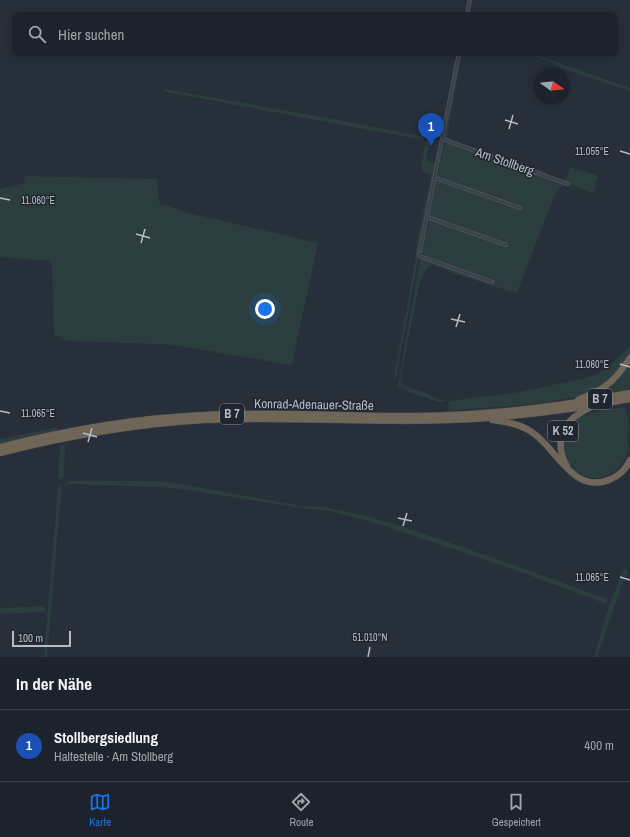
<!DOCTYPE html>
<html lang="de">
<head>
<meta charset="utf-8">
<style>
	:root { --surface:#1c232c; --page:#292f38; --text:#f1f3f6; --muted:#a0a4a9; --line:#3a4048; --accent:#1a73e8 }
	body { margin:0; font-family:"Archivo Narrow",sans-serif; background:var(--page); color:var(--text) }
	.compass { position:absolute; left:534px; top:68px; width:36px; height:36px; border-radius:50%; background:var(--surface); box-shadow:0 2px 10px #0003; rotate:105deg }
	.scale { position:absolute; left:12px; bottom:10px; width:59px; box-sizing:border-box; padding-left:4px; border:2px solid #b6bcc6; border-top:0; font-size:11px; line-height:14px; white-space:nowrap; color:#b6bcc6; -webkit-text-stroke:3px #1f2630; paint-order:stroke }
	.you { position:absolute; left:265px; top:309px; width:14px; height:14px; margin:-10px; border:3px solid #fff; border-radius:50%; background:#1a73e8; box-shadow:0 0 0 6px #1a73e833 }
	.badge { display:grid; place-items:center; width:26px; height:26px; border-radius:50%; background:var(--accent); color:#fff; font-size:13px; font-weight:700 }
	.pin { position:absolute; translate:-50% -33px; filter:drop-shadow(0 1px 2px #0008) }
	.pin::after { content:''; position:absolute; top:21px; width:14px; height:12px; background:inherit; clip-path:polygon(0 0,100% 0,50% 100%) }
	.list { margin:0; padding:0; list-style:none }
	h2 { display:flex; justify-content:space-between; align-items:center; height:52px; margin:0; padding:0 16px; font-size:17px }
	h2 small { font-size:13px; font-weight:400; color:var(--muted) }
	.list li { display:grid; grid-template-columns:26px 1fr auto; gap:12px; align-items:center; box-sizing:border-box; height:72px; padding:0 16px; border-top:1px solid var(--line) }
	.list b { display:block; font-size:15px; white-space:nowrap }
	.list p { margin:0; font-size:13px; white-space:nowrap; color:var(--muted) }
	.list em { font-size:13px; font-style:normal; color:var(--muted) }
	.icon { flex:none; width:22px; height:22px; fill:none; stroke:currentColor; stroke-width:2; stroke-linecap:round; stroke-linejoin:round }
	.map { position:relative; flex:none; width:630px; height:657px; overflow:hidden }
	.search { position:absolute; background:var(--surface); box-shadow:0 2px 10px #0003; left:12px; right:12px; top:12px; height:44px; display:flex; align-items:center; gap:10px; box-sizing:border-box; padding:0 14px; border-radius:8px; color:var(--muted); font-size:15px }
	.sheet { height:124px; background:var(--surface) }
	nav { display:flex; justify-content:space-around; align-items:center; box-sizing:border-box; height:56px; border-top:1px solid var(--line); background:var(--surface); font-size:11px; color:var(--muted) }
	nav a { display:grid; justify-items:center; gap:2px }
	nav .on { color:var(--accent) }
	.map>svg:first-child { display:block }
	.green { fill:#2b3d3d }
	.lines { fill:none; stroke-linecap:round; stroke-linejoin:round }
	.street-casing { stroke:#585f69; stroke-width:4 }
	.highway-casing { stroke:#454c56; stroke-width:7 }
	.street { stroke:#3a414b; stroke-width:3 }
	.highway { stroke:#706658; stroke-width:6 }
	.ticks { fill:none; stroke:#b6bcc6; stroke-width:1.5 }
	.labels { text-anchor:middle; stroke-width:3; stroke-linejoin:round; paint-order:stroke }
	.shield { fill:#1f2630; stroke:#898f99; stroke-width:1 }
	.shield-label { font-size:12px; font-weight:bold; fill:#b6bcc6 }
	.street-label { font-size:13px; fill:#b6bcc6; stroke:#1f2630 }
	.ticks-label { font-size:10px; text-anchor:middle; fill:#b6bcc6; stroke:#1f2630; stroke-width:3; stroke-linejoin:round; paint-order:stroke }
</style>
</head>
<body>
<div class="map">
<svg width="630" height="657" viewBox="0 0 630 657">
	<rect width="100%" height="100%" fill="#262f3a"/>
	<g class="green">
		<path d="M461,53h1l-15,84 3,2 35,12 5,1 53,19 -1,2 -94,-33 -3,-3z"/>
		<path d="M525,53h5l100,35v3l-77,-26 1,-2z"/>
		<path d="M164,89l169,30 91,18v3l-262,-49z"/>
		<path d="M426,140l11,1 -7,4 1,1 -2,1v1c-3,4 -2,8 -3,13l1,1 1,-1 5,2 3,-1 -40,216 -2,-1 17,-91 7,-49 13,-60 -1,-3 -6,-2 -3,-3z"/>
		<path d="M447,143l120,42 -7,2 -5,7 -37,96 -3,3 -65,-21 -5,-3 -12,-4 -6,3 -4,9 -3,4 -20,100 2,5 22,6 11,6 13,3 71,-9 62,-13 14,-4 8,-4 5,-4 15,-14 7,-8v9l-19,25 -9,7 -15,8 -20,5 -31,5 -87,7 -1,-10 -9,1 -31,-10v-2l-10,-4 22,-126 4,-1 2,1 27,9 7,4 2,-1 30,10 1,-2 -68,-24 -3,-4 7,-31 1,-1 76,26 1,-2 -76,-27 -2,-2 7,-33 2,-1 81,29 2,-3 -82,-29 -2,-2 7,-31z"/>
		<path d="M570,167l28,9 -5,18 -27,-12v-3z"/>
		<path d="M24,176l133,3 3,27 6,-1 19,7 133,31 -26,122 -118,-20 -18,-1 -89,-3 -6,-2 -2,-3 -5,-1 -2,-70 -2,-4 -50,-4v-68l25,-6z"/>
		<path d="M630,361v20l-1,9 -43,9 10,-5z"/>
		<path d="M625,407c2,7 4,14 4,21 0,4 -2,8 -2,12 1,3 2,5 2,9 -2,8 -7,17 -14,22 -33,26 -72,-25 -39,-51 10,-8 36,-11 49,-13z"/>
		<path d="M58,427v3l-58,14v-5z"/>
		<path d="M65,445l-1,30 -1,4h-3l-2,-3 2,-30z"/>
		<path d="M67,481h85l16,1 134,24 23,1 42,9 37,11 113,39 90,33 -1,5 -91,-34 -143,-48 -42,-11 -28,-3 -114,-18 -28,-3 -93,-3z"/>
		<path d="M61,482h1l-15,175h-3l14,-171 3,-2z"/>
		<path d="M624,568l5,4 -5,7 -27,78h-3l15,-51z"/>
		<path d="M46,606l-2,6 -44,2v-6z"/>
	</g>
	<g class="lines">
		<defs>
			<g id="street">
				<path d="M467,15l3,-15"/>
				<path d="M459,53l-40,203 73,26"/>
				<path d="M442,139l126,45"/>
				<path d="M435,178l85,30"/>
				<path d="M427,217l79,28"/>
			</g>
			<g id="highway">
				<path d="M578,400c8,-4 18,-7 26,-13 11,-7 18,-18 26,-29"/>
				<path d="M492,420c14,2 29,4 41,13 24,16 41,63 78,46 8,-3 16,-11 19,-19"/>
				<path d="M0,447c67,-17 135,-29 204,-32 70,-4 141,2 211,1 72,-1 144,-9 215,-23"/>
				<path d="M0,453c67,-17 135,-29 204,-33 82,-4 164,3 246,0 60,-2 121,-10 180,-21"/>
				<path d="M567,466c-9,-14 -9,-34 4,-46 5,-5 12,-9 18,-12"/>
			</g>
		</defs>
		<use href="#street" class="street-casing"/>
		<use href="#highway" class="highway-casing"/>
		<use href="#street" class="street"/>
		<use href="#highway" class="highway"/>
	</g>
	<path class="ticks" d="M505,120l13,4M509,129l4,-14M620,151l10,3M0,198l10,2M136,234l14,4M141,243l4,-14M451,319l14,3M456,327l4,-13M620,364l10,3M0,411l10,2M83,433l14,4M88,442l4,-14M398,518l14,3M403,526l4,-13M620,577l10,3M368,657l2,-10"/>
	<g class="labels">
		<g class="shield">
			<rect x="588" y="389" width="24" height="20" rx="3"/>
			<rect x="220" y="404" width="24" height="20" rx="3"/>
			<rect x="548" y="421" width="30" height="20" rx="3"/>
		</g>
		<g class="shield-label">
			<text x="600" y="403">B 7</text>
			<text x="232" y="418">B 7</text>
			<text x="563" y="435">K 52</text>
		</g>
		<g class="street-label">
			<text transform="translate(505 161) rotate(19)" y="5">Am Stollberg</text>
			<text transform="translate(314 404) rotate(1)" y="5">Konrad-Adenauer-Straße</text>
		</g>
	</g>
	<g class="ticks-label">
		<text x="592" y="155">11.055°E</text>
		<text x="38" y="204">11.060°E</text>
		<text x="592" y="368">11.060°E</text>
		<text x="38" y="417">11.065°E</text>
		<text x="592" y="581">11.065°E</text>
		<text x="370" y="641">51.010°N</text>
	</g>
</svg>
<svg class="compass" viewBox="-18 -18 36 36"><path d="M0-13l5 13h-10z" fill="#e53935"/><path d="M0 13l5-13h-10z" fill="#a0a4a9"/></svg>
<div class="scale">100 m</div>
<div class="you"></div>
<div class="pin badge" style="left:431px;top:146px;background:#1a4fb4">1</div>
<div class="search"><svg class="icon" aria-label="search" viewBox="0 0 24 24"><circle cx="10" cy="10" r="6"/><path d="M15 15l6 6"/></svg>Hier suchen</div>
</div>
<section class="sheet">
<h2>In der Nähe<small></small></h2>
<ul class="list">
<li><span class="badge" style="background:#1a4fb4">1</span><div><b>Stollbergsiedlung</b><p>Haltestelle · Am Stollberg</p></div><em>400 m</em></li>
</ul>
</section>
<nav>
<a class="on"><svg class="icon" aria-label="map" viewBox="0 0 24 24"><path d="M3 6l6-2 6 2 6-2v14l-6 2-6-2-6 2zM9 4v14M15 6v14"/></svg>Karte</a>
<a><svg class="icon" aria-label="directions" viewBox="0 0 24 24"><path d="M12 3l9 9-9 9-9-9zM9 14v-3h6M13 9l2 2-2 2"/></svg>Route</a>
<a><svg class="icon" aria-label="saved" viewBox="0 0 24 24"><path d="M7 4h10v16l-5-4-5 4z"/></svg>Gespeichert</a>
</nav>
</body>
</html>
